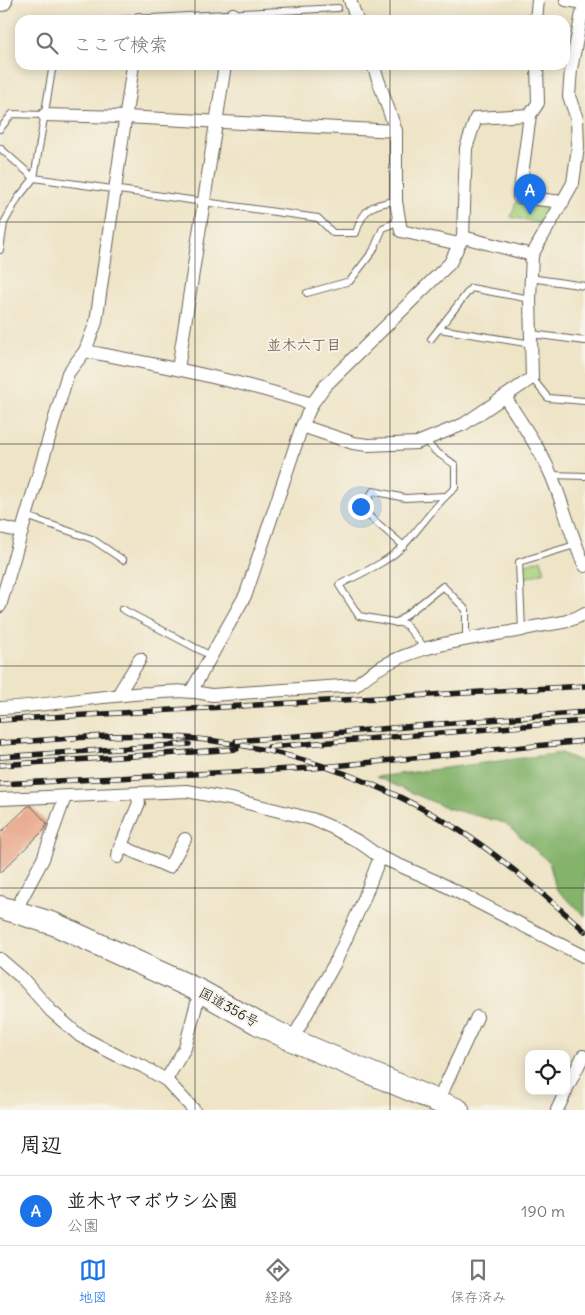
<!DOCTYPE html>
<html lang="ja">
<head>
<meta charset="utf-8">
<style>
	:root { --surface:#fff; --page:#f6f6f6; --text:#222; --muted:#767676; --line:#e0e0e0; --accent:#1a73e8 }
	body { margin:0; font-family:Delius,"Klee One",sans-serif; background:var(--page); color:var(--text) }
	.controls { position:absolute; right:15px; bottom:15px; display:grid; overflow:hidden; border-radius:10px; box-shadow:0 2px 12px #0003 }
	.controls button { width:45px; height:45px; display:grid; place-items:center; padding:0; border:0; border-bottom:1px solid var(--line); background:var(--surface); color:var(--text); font:25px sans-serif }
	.you { position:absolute; left:360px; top:506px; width:18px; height:18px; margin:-12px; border:4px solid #fff; border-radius:50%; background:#1a73e8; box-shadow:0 0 0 8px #1a73e833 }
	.badge { display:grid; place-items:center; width:32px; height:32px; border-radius:50%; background:var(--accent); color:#fff; font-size:16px; font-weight:700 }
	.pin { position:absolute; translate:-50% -41px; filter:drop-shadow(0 1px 2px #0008) }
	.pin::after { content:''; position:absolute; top:26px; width:18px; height:15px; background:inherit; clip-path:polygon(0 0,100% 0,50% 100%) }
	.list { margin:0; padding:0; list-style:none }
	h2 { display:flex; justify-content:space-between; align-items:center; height:65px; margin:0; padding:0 20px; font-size:21px }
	h2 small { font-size:16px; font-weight:400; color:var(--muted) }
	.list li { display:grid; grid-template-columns:32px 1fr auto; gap:15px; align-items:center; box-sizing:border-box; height:70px; padding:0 20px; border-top:1px solid var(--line) }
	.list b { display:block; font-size:19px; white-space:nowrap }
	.list p { margin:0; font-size:16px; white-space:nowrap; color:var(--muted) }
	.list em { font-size:16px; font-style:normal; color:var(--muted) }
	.icon { flex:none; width:28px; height:28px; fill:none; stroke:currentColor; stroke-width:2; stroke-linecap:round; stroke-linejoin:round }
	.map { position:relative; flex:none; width:585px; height:1110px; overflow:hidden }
	.search { position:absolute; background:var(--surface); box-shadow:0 2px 12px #0003; left:15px; right:15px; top:15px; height:55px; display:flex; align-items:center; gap:12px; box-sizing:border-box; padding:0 18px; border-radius:15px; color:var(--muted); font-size:19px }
	.sheet { height:135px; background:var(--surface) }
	nav { display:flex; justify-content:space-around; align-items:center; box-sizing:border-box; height:70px; border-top:1px solid var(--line); background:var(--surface); font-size:14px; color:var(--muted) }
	nav a { display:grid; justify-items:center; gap:2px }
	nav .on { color:var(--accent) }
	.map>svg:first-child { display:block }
	.green { fill:#a6d17d; stroke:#61764c }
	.forest { fill:#84b36c; stroke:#506844 }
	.building { fill:#e79b7e }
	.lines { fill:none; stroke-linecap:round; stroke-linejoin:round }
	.lane-casing { stroke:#666258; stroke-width:8 }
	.street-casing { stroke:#666258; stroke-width:14 }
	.highway-casing { stroke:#666258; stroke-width:24 }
	.lane { stroke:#fff; stroke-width:6 }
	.street { stroke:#fff; stroke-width:12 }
	.highway { stroke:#fff; stroke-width:22 }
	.rail-casing { stroke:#1c1c1c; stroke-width:5.5 }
	.rail { stroke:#f7f3e8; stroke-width:4; stroke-dasharray:11; stroke-linecap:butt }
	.grid { fill:none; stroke:#1c1c1c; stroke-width:1; stroke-opacity:0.55 }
	.labels { text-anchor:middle; stroke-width:4; stroke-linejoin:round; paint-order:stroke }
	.street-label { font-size:14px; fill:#1c1c1c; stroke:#f7f3e8 }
	.neighbourhood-label { font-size:15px; fill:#63483e; stroke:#f7f3e8 }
</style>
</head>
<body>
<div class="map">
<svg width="585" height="1110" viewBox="0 0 585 1110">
	<rect width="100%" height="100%" fill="#f7f3e8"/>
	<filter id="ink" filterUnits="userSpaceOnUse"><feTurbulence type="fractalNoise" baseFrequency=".02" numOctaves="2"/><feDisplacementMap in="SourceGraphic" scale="10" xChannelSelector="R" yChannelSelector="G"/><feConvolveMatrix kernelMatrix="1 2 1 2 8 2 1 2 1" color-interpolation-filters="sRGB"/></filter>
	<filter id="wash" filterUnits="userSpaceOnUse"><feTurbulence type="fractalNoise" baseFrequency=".0096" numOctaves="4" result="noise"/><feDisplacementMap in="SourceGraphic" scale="20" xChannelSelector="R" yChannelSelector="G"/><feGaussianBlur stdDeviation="1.12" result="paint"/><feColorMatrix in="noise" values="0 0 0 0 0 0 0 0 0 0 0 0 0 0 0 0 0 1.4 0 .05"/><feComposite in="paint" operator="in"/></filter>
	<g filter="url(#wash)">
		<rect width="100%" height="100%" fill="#eee4c6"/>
		<g class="green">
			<path d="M516,202l32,3 3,7 -7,12 -33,-7z"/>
			<path d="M541,559l4,13 -23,7 1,-10 3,-5z"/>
		</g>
		<path class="forest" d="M561,753l24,10v153l-29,-27 -7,-27 -44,-39 -58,-15 -71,-31z"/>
		<g id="blocks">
			<path class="building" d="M28,806h3l16,17 -2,6 -45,44v-40z"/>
		</g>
	</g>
	<g filter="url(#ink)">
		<use href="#blocks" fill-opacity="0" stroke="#666258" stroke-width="1"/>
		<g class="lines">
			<defs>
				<g id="lane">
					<path d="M115,20l223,-12"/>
					<path d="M0,129l12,-15 32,1"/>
					<path d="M0,148l34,30 284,40 15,15h23c7,-24 15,-29 40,-32"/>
					<path d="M0,250l4,-27 14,-25 16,-20 18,-108 5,-5"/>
					<path d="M530,278l55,8"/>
					<path d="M307,293l43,-12 23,-30 10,-23 16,-7"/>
					<path d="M439,329l93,15"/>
					<path d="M531,334l54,7"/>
					<path d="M431,339l40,-51 59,11"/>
					<path d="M532,378l16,20 37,3"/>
					<path d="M551,475l34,1"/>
					<path d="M26,516l66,23 31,21"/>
					<path d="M404,546l-42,-36 11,-19 32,7 39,-2"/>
					<path d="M122,609l89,47"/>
					<path d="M396,623l47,-37 23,24v30"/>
					<path d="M522,630l-3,-68 56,-17"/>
					<path d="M425,648l-20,-24 -46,-8 -20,-31c20,-11 50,-23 65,-40 18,-19 31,-41 51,-57v-23c-11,-9 -23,-13 -29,-25"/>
				</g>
				<g id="street">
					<path d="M350,0l7,20"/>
					<path d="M139,20v-1"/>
					<path d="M232,20l1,-6"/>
					<path d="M536,20l2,-20"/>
					<path d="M373,65l23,66v70l5,30 58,13"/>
					<path d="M44,115l81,2 271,14"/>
					<path d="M530,115l-11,82 44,5"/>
					<path d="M463,237l69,18"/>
					<path d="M85,351c77,15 153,29 227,53"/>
					<path d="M178,369l47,-304"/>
					<path d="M505,397c16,26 35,51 47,80 12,29 19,60 33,89"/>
					<path d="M302,426l51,17 15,2 49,-2 47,-19 68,-46 -2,-79 2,-44 41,-72 5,-36 -1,-28 -8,-23 2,-27 13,-66 -18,-3"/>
					<path d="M0,527l22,5"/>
					<path d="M0,606l68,-233 17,-22 11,-29 37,-257"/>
					<path d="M192,690l54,-96 56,-168 10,-22 13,-18 125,-123 13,-26 3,-89 10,-30 54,-3 8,-12 -1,-38"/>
					<path d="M121,694v-4l19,-31"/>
					<path d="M0,708c50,-2 100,-13 151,-15 22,-2 39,-3 61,2l144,-10c44,-40 109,-45 166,-55 21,-7 43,-4 63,-17"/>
					<path d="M0,799l187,-8 48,9 77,19 19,8 28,15 21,15 60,26 145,74"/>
					<path d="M121,846l48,21 16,-28"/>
					<path d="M118,857l1,-7 20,-47 -2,-10"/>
					<path d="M15,911l28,-52 22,-62"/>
					<path d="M0,959l22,19 29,33 29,25 42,22 20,8 24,14 28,30"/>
					<path d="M292,1040l44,-79 27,-60 17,-44"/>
					<path d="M166,1080l19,-32 15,-57"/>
					<path d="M566,1090l17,-34"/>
					<path d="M438,1101l39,-84"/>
					<path d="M557,1110l9,-19"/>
				</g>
				<g id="highway">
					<path d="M0,0h1"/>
					<path d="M0,907l54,17 146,67 57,32 35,17 166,70"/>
				</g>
			</defs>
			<use href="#lane" class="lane-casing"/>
			<use href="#street" class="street-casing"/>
			<use href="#highway" class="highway-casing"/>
			<use href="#lane" class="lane"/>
			<use href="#street" class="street"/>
			<use href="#highway" class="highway"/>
			<defs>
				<g id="rail">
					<path d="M0,720l585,-34"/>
					<path d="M236,741l349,-29"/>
					<path d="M0,743c51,-3 103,-9 155,-7 115,4 227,41 322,106 38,27 73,58 108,89"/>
					<path d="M269,747l316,-26"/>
					<path d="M0,757l189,-13"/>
					<path d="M0,765l237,-16"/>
					<path d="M0,784l313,-16 272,-27"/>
				</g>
			</defs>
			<use href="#rail" class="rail-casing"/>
			<use href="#rail" class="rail"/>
		</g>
	</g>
	<path class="grid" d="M195,0v20M390,0v20M195,65v1045M390,65v1045M0,222h585M0,444h585M0,666h585M0,888h585"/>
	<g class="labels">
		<g class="street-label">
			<text transform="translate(229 1007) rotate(29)" y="5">国道356号</text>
		</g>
		<g class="neighbourhood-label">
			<text x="304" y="350">並木六丁目</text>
		</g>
	</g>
</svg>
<div class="controls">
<button><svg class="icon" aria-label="locate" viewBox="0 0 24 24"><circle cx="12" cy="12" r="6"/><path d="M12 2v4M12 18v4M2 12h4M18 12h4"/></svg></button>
</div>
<div class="you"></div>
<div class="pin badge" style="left:530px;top:215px">A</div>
<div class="search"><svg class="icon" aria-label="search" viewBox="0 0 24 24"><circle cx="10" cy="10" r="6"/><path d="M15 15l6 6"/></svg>ここで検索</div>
</div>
<section class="sheet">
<h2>周辺<small></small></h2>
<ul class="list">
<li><span class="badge">A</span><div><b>並木ヤマボウシ公園</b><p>公園</p></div><em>190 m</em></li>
</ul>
</section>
<nav>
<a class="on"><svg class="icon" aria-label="map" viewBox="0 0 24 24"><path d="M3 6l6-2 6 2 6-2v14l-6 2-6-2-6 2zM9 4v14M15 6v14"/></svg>地図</a>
<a><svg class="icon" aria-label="directions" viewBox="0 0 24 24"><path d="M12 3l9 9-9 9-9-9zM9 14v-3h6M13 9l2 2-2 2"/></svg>経路</a>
<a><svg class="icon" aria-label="saved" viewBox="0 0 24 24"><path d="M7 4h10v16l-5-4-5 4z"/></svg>保存済み</a>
</nav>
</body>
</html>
